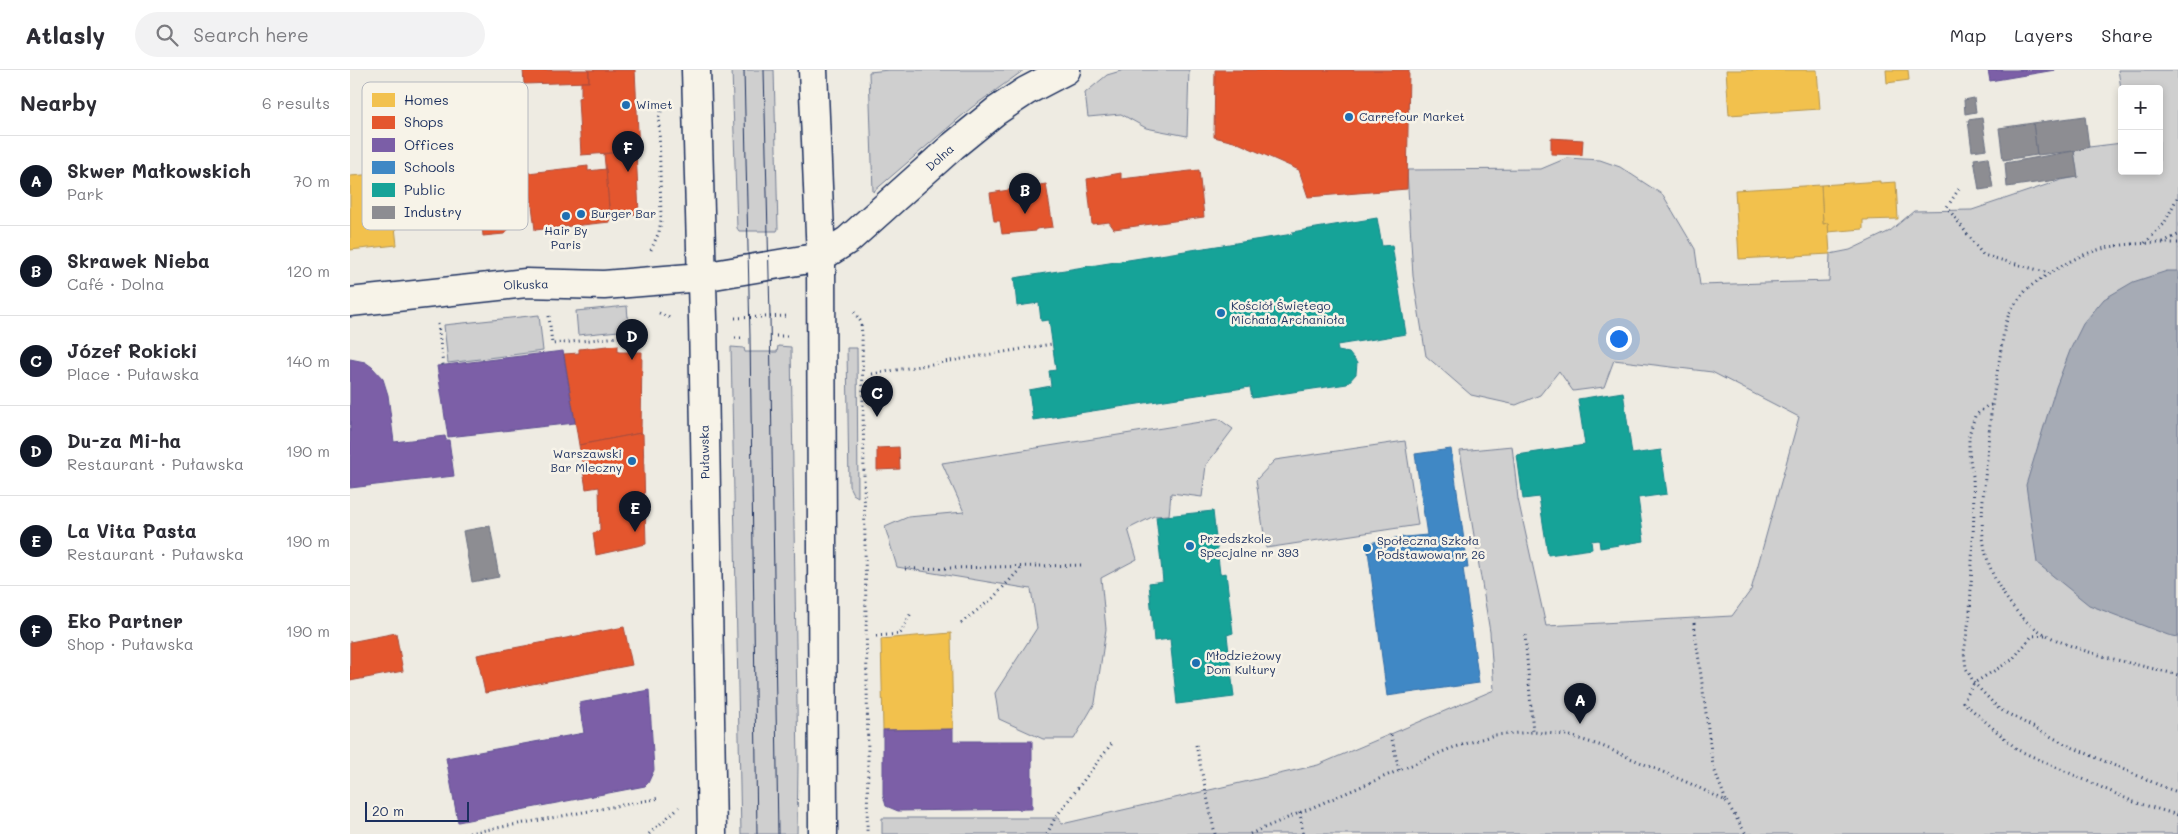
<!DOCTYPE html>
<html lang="en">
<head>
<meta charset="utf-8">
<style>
	:root { --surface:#fff; --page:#f2f2f3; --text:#2b2b33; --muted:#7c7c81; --line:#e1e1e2; --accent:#111827 }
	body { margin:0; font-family:Mali,sans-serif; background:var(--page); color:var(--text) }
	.controls { position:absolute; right:15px; top:15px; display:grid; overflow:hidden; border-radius:5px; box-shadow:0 2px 8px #0003 }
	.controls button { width:45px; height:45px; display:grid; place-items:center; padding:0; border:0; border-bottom:1px solid var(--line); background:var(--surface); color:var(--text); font:25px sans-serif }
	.scale { position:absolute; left:15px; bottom:12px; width:104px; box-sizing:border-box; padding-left:5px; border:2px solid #1b2f5e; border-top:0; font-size:14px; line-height:18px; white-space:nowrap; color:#1b2f5e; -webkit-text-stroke:4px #f7f3e8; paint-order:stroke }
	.you { position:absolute; left:1268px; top:268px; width:18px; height:18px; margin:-12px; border:4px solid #fff; border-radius:50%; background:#1a73e8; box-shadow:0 0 0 8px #1a73e833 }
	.badge { display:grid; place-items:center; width:32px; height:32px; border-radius:50%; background:var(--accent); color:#fff; font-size:16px; font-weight:700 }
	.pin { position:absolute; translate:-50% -41px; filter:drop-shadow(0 1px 2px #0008) }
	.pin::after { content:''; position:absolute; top:26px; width:18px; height:15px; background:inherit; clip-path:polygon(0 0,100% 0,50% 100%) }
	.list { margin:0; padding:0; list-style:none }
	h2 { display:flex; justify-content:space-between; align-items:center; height:65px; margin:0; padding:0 20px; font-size:21px }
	h2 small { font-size:16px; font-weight:400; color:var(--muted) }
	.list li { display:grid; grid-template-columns:32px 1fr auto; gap:15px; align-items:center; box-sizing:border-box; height:90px; padding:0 20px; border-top:1px solid var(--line) }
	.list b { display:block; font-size:19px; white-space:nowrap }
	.list p { margin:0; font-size:16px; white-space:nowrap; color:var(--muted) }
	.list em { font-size:16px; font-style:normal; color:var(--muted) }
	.icon { flex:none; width:28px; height:28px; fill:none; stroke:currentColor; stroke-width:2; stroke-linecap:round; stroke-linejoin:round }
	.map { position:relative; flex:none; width:1828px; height:764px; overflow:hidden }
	header { display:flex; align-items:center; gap:30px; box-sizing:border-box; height:70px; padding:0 25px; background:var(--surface); border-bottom:1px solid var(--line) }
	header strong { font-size:24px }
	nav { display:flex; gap:28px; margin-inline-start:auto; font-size:18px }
	.search { width:350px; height:45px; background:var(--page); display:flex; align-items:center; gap:12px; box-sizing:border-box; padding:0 18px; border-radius:28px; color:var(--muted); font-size:19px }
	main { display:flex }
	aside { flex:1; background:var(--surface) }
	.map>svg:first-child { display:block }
	.green { fill:#cfcfcf; stroke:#757f96 }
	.water { fill:#a6abb5; stroke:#6e7992 }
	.homes { fill:#f2c14e; stroke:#b29553 }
	.shops { fill:#e4572e; stroke:#a84b3c }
	.offices { fill:#7b5ea7; stroke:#5e5091 }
	.schools { fill:#3f88c5; stroke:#346da6 }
	.public { fill:#17a398; stroke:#188087 }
	.industry { fill:#8d8d92; stroke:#6b7182 }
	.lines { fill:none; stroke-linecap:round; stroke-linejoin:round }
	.street-casing { stroke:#1b2f5e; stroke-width:31 }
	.secondary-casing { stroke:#1b2f5e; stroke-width:31 }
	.path { stroke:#1b2f5e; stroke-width:3; stroke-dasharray:1 4; stroke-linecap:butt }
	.street { stroke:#f7f3e8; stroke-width:28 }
	.secondary { stroke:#f7f3e8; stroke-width:28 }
	.tram { stroke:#1b2f5e; stroke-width:1 }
	.poi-dot { fill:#1f6fb2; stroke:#f7f3e8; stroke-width:2 }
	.labels { text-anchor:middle; stroke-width:5; stroke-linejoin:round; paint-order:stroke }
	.poi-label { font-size:12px; fill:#1b2f5e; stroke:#f7f3e8; text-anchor:start }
	.street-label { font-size:12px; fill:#1b2f5e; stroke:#f7f3e8 }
	.key { fill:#f7f3e8; stroke:#b5b8bf; stroke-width:1 }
	.key-label { font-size:14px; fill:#1b2f5e }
</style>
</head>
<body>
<header>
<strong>Atlasly</strong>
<div class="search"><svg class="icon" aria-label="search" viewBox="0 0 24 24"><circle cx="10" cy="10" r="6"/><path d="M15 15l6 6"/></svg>Search here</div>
<nav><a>Map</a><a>Layers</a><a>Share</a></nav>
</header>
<main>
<aside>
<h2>Nearby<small>6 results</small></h2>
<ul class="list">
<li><span class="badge">A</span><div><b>Skwer Małkowskich</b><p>Park</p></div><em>70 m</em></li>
<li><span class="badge">B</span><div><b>Skrawek Nieba</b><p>Café · Dolna</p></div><em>120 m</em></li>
<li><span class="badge">C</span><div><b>Józef Rokicki</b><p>Place · Puławska</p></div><em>140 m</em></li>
<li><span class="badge">D</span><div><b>Du-za Mi-ha</b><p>Restaurant · Puławska</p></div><em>190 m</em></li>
<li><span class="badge">E</span><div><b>La Vita Pasta</b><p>Restaurant · Puławska</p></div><em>190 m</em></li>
<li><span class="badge">F</span><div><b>Eko Partner</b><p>Shop · Puławska</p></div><em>190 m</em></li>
</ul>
</aside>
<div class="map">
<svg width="1828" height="764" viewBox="0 0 1828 764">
	<rect width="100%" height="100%" fill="#eeebe2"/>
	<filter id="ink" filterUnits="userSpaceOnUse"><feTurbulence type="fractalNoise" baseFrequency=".02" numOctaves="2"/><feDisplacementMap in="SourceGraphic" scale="10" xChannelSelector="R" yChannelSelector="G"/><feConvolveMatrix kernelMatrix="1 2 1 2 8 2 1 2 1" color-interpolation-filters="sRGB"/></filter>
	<g filter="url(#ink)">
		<g class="green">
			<path d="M382,0h42l4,159 -1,2h-38l-2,-3z"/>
			<path d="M539,0h135l-53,38 -98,84 -4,-120z"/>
			<path d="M774,0h65l-2,66 -41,-8 -25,-14 -33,3 -3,-24 22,-18z"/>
			<path d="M1768,0h60v764h-1296v-16h177l3,6 256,-59 176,-75 -4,-58 -30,-181 52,-5 6,53 28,127 186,-10 19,-26 48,-173 -87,-45 -98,-12 -10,27 -31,4 -14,-20 -19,24 -24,10 -45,-10 -45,-39 -13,-80 -6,-106 134,-1 26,-11 33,2 20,7 43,28 32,54 5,36 129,-4 1,-27 20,-4 40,-19 24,-20 58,-1 89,-30 16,-3 -3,-26 15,-4 33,-4v28h37v-82h-37v5z"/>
			<path d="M277,236l2,24 -51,5 -2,-24z"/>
			<path d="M189,245l4,36 -95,12 -4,-38z"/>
			<path d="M428,276l13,1 7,418 -1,69h-56l-10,-487 13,1 1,4h32z"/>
			<path d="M497,278h10l1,149 -5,-3 -4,-8z"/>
			<path d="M869,349l14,10 -27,36 -4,32 -31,-4 -2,22 -15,1 -26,13 9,30 -36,19 5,51 -11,74 -21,36h-31l-44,-20 -4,-26 42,-65 -6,-39 -134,-22 -12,-40 23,-10 56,-5 -22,-49z"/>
			<path d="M1055,371l13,84 -152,23 -10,-68 19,-20z"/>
		</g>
		<path class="water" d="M1817,201h11v366l-10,-2 -79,-30 -52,-42 -11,-78 30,-98 15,-39 12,-24 21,-25 29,-17z"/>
		<g class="homes">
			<path d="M1376,0h91l3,39 -91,6z"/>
			<path d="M1536,0h22l1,10 -22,3z"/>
			<path d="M39,103l8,72 -47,5v-74z"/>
			<path d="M1530,111v2l16,-1 2,37 -35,1v9l-35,3v-9l-5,1 -2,-39z"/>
			<path d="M1471,115l2,39 5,-1 2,31 -91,5 -4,-69z"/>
			<path d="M601,563l2,96 -70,1 -2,-91z"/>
		</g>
		<g class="shops">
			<path d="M173,0h66v12l-65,2z"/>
			<path d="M239,0h46l4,81 -58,4 -3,-57 3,-1v-15h8z"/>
			<path d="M865,0h194l-2,119 -99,8 -9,-27 -61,-27 -24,-6z"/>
			<path d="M1201,68l32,2 -1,15 -31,-1z"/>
			<path d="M286,80l3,64 -29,3 -6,-63z"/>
			<path d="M238,96v5l18,-2 4,53 -75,8 -7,-57z"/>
			<path d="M849,100l5,47 -90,12 -5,-7 -17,2 -5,-45 34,-6v6z"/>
			<path d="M696,114l7,43 -17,2v2l-34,3 -2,-13h-6l-4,-28z"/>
			<path d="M162,130l2,23 -10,11 -21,2 -3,-33z"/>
			<path d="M268,275v7h24l-1,81 -62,12 -15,-91 15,-1v-4z"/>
			<path d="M291,363l2,1 3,110 -50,11 -3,-22 7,-2 -1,-44 -13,2 -7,-44z"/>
			<path d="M549,377l1,22 -23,1v-22z"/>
			<path d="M274,557l8,38 -147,28 -8,-38z"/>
			<path d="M46,563l7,38 -53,10v-39z"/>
		</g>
		<g class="offices">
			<path d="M1638,0h67l-65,11z"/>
			<path d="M213,281l12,72 -127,14 -11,-71z"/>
			<path d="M0,289l15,3 7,5 11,12 5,16 6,47 51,-6 1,4h3l5,36 -104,12z"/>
			<path d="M299,620l5,80 -6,13 -3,3 -187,36 -12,-64 138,-25 -5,-30z"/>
			<path d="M603,659v12h79v68l-134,2 -12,-5 -3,-11v-65z"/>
		</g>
		<path class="schools" d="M1101,379l17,119h-5l16,115 -92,13 -20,-153 28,-4 -1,-1 33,-3 -12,-81z"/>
		<g class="public">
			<path d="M1027,148l5,28 10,-1 14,89 -69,11 1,6 11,2 8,10 -1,11 -9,10 -95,14 -2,-11 -217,33 -4,-30 22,-4 -2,-15 7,-1 -7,-50 -8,1 -2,-18 -22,3 -3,-28 279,-44 -1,-2z"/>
			<path d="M1273,322l9,62 29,-4 6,44 -29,4 6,43 -44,7 -1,-8 -8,1 1,8 -44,6 -9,-58 -16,2 -6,-44 68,-10 -7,-46z"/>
			<path d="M863,441l7,63 6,-1 7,60 -6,2 7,62 -57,7 -7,-65 -16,2 -5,-58 14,-2 -7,-64z"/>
		</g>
		<g class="industry">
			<path d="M1624,28l2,14 -11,2 -1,-14z"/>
			<path d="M1735,46l4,31 -15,4 -37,4 -4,-32z"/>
			<path d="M1632,48l5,31 -15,2 -4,-31z"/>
			<path d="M1683,53l4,32 -34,5 -4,-32z"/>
			<path d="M1724,81l4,26 -71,10 -2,-24z"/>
			<path d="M1638,87l5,31 -14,2 -5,-31z"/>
			<path d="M140,456l9,51 -27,5 -9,-51z"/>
		</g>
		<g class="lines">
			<defs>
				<path id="street" d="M0,232l176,-19 78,2 98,-8"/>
				<g id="secondary">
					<path d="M346,0l7,249 9,515"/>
					<path d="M463,0l8,187 2,577"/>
					<path d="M352,207l119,-20 27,-17 105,-94 43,-35 30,-20 40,-21"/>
				</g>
			</defs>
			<use href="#street" class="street-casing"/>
			<use href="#secondary" class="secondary-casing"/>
			<g class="path">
				<path d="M1609,119l-12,18 36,48 66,18"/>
				<path d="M1813,172l15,-7"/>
				<path d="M1795,173l19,-19 14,-28"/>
				<path d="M1828,173c-52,0 -82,0 -126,29 -11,7 -22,13 -30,23 -4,5 -10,13 -13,19 -6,15 -7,32 -10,48 -6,32 -10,64 -12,97 -3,30 -8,61 -2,91 6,27 21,52 41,71 33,30 109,42 152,54"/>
				<path d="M301,180l8,-18 2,-12 -2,-102 5,-16"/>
				<path d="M504,242l7,10 1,13 6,420 -1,79"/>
				<path d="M309,243l13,6"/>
				<path d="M199,246l3,28 95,-10"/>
				<path d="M385,248l54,-2"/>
				<path d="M88,254l5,41"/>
				<path d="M426,266h14"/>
				<path d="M385,268h10"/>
				<path d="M522,304l180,-30"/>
				<path d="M1641,335l-4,1 -12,10 -6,19v19l4,22 1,35 -4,102 -6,39 2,16 8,15 25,26 68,36 99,43 12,4"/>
				<path d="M555,499l178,-4"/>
				<path d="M611,553l32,-25 30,-32"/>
				<path d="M1344,553l19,143 13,35"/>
				<path d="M1175,565l8,97"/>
				<path d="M1695,565l-13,1 -20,24 -38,23 -11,19 55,48 116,52 44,13"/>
				<path d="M526,566l24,-2 12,-23"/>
				<path d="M1041,665l8,35"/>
				<path d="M846,675l19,89"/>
				<path d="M950,742l3,22"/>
				<path d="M114,764l196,-36"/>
				<path d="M299,764l30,-27"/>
				<path d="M697,764l8,-16 58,-76"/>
				<path d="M900,764l199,-85 45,-14 39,-3 34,3 35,11 89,38 35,17 20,33"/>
			</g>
			<use href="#street" class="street"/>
			<use href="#secondary" class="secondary"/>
			<g class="tram">
				<path d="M394,0l6,267 7,497"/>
				<path d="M414,0l6,247 8,517"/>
			</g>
		</g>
	</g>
	<g class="poi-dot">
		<circle cx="276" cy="35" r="5"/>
		<circle cx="999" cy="47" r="5"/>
		<circle cx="231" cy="144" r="5"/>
		<circle cx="216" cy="146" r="5"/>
		<circle cx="871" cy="243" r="5"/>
		<circle cx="282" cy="391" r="5"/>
		<circle cx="840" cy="476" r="5"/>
		<circle cx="1017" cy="478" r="5"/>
		<circle cx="846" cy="593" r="5"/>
	</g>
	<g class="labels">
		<g class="poi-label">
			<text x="286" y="39">Wimet</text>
			<text x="1009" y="51">Carrefour Market</text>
			<text x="241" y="148">Burger Bar</text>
			<text x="216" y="165" text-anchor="middle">Hair By<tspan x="216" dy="14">Paris</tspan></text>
			<text x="881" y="240">Kościół Świętego<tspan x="881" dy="14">Michała Archanioła</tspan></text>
			<text x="272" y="388" text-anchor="end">Warszawski<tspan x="272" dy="14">Bar Mleczny</tspan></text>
			<text x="850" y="473">Przedszkole<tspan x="850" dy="14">Specjalne nr 393</tspan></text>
			<text x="1027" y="475">Społeczna Szkoła<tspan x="1027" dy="14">Podstawowa nr 26</tspan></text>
			<text x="856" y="590">Młodzieżowy<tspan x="856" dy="14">Dom Kultury</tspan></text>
		</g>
		<g class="street-label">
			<text transform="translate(590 88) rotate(-42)" y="4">Dolna</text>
			<text transform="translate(176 215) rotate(-2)" y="4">Olkuska</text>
			<text transform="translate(355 382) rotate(-91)" y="4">Puławska</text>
		</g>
	</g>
	<rect x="12" y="12" width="166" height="148" rx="8" class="key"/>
	<rect x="22" y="23" width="23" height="14" fill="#f2c14e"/>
	<rect x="22" y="46" width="23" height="13" fill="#e4572e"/>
	<rect x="22" y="68" width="23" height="14" fill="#7b5ea7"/>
	<rect x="22" y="91" width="23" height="13" fill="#3f88c5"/>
	<rect x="22" y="113" width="23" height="14" fill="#17a398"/>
	<rect x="22" y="136" width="23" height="13" fill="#8d8d92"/>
	<g class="key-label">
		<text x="54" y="35">Homes</text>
		<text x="54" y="57">Shops</text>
		<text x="54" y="80">Offices</text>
		<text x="54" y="102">Schools</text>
		<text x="54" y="125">Public</text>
		<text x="54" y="147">Industry</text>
	</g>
</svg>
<div class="controls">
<button>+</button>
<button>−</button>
</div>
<div class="scale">20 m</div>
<div class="you"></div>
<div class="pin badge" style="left:1230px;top:654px">A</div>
<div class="pin badge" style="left:675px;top:144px">B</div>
<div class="pin badge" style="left:527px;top:347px">C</div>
<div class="pin badge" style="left:282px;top:290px">D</div>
<div class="pin badge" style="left:285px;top:462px">E</div>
<div class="pin badge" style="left:278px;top:102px">F</div>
</div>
</main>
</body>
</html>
